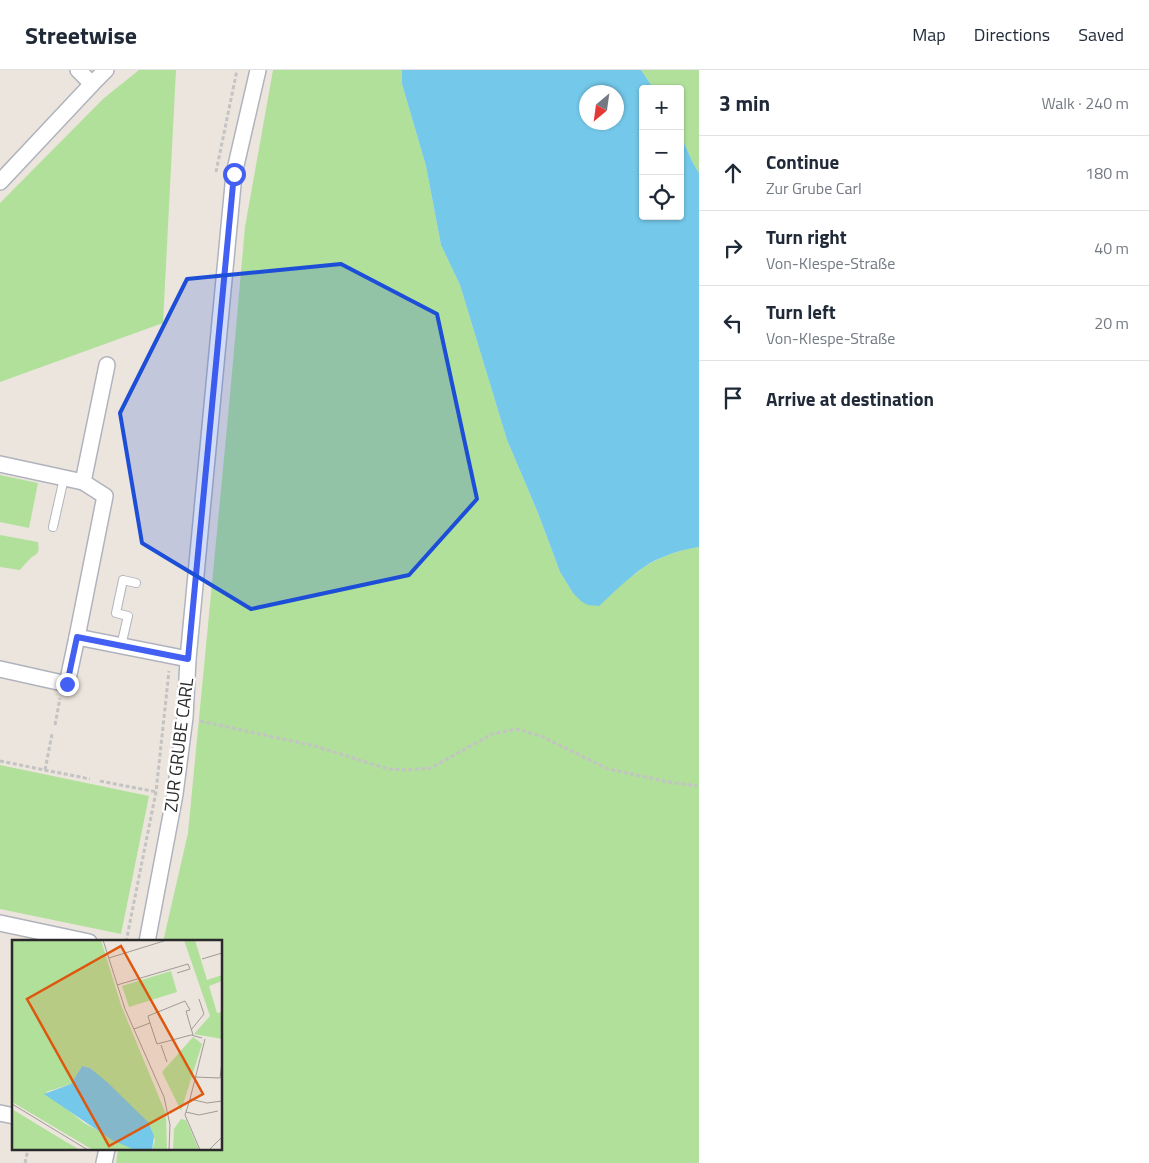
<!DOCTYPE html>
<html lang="en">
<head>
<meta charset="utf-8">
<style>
	:root { --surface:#fff; --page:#f2f2f3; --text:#1f2937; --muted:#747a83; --line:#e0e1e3 }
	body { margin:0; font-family:"Titillium Web",sans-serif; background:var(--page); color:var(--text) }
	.controls { position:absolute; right:15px; top:15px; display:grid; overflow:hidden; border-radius:5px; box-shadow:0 1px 4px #0004 }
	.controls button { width:45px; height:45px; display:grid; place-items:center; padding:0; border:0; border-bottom:1px solid var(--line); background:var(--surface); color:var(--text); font:25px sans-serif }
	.compass { position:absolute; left:579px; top:15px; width:45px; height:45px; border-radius:50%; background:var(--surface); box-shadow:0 1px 4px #0004; rotate:209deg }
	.stop { position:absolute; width:15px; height:15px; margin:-11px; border:4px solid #4360f2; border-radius:50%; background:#fff }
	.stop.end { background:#4360f2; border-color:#fff; box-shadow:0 1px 5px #0008 }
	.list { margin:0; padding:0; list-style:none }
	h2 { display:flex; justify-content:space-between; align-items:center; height:65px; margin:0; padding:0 20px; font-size:21px }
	h2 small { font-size:16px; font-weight:400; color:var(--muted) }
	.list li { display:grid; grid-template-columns:32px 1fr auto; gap:15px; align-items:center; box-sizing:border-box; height:75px; padding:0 20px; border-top:1px solid var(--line) }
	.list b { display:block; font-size:19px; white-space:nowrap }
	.list p { margin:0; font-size:16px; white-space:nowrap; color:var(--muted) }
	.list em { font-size:16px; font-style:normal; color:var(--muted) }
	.icon { flex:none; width:28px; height:28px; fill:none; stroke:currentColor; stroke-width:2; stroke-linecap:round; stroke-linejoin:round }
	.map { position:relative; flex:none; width:699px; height:1093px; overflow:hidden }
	header { display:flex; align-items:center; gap:30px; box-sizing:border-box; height:70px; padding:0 25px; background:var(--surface); border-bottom:1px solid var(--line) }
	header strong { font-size:24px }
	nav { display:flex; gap:28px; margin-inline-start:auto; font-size:18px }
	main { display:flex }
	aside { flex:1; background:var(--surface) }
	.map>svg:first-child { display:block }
	.green { fill:#b1e09b }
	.water { fill:#74c8ea; fill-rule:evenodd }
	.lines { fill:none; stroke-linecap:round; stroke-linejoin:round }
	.service-casing { stroke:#b0b3bd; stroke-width:10 }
	.minor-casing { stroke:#b0b3bd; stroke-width:18 }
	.path { stroke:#c3c3c3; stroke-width:3; stroke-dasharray:4 2.5; stroke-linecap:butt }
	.service { stroke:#fff; stroke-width:8 }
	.minor { stroke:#fff; stroke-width:15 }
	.route { stroke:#4360f2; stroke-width:6 }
	.marked { fill:#1d4ed8; fill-opacity:0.2; stroke:#1d4ed8; stroke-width:4; stroke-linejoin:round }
	.labels { text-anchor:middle; stroke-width:5; stroke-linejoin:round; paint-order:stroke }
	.street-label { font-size:18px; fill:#2a2a2a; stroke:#fff }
	.inset-road { fill:none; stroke:#9e9a95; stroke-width:1 }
	.view { fill:#de570e; fill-opacity:0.15; stroke:#de570e; stroke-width:2.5 }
	.inset-edge { fill:none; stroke:#2a2a2a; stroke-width:2.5 }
</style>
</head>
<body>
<header>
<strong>Streetwise</strong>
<nav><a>Map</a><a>Directions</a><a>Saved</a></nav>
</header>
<main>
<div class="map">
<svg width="699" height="1093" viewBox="0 0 699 1093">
	<rect width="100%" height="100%" fill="#ece5dd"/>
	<g class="green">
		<path d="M139,0h37l-13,253 -163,59v-179l103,-104z"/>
		<path d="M273,0h129v14l24,82 15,79 19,40 47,155 31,73 22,59 13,21 61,-18 11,-9 22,-11 20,-6 12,-2v616h-583l2,-14h103v-207h-58l25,-109 41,-427 16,-179z"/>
		<path d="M641,0h58v103l-6,-10 -13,-29v-45h-26z"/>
		<path d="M0,405l38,8 -9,45 -29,-6z"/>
		<path d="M0,465l38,7c2,14 -1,10 -9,18 -3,3 -6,6 -9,10l-20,-3z"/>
		<path d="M0,695l149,31 -28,138 -121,-25z"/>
	</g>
	<path class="water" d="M402,0h239l13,19h-11v127h37v-82l13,29 6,10v374c-19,3 -39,9 -55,20 -16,11 -31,26 -45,39l-11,-1 -6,-3 -9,-9 -13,-21 -22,-59 -31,-73 -47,-155 -19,-40 -15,-79 -24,-82zM586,22h30v30h-30z"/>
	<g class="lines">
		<defs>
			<g id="service">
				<path d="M53,457l11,-49"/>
				<path d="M121,576l7,-30 -12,-3 7,-33 13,3"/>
			</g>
			<g id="minor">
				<path d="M78,0l14,14 14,-14"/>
				<path d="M0,112l92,-98"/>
				<path d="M0,394l83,18 22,14 -28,141 111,22"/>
				<path d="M83,412l24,-117"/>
				<path d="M0,599l67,15 10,-47"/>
				<path d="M0,853l89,19"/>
				<path d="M147,872l28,-148 10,-77 3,-58 46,-485 24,-104"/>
				<path d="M0,1043l14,3"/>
				<path d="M104,1093l3,-14"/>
			</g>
		</defs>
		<use href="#service" class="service-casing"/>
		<use href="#minor" class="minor-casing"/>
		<g class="path">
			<path d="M216,102l21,-102"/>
			<path d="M200,651l115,25 73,23 19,1 24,-2 61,-34 25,-5 24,7 67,33 66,14 25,3"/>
			<path d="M55,655l5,-27"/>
			<path d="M0,691l90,18"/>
			<path d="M45,700l7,-36"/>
			<path d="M100,711l57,11"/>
			<path d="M126,872l30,-150 13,-121"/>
			<path d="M25,1093l3,-14"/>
		</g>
		<use href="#service" class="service"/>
		<use href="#minor" class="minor"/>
	</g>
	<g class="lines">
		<path class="route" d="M67,614l10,-47 111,22 46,-485"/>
	</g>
	<path class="marked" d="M341,194l96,50 40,185 -68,76 -158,34 -109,-66 -22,-130 67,-134z"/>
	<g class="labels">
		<g class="street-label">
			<text transform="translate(179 675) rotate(-83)" y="6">ZUR GRUBE CARL</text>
		</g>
	</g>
	<g transform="translate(12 870)">
		<rect width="210" height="210" fill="#ece5dd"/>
		<path d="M0,0h89l20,65 45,109 1,36h-15l3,-10 -17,-27 -48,-45 -8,-2 -11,18 -25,8 38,31 51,27h-42l-81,-48zM172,0h11l12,40 15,-5v6l-13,5 8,27 5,-1v27l-28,-5 16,-18zM159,31l6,21 -48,15 -7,-21zM181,97l9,7 -21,67 -19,-39zM0,169l41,25 27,16h-68zM169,179l5,1 13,30h-26l1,-21z" fill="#b1e09b"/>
		<path d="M70,126l8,2 17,14 41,40 6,14 -2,14h-17l-23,-10 -68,-46 27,-10z" fill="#74c8ea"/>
		<path class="inset-road" d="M91,0l22,69 39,88 6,28 -1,25M97,18l58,-18M190,19l20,-6M105,45l71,-21 2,5 -13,4M138,83l-2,-7 37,-15 5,9 -4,1 7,24M122,89l16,-6 7,21 34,-9 11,3M179,90l13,-16 -5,-15M149,105l6,17M183,137l25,1 2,-16M178,159l15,-60M0,164l76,46M174,172l13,3 19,-4M188,210l-15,-35 5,-16 17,4 15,-2M197,210l13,-13"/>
		<path class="view" d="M109,6l82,148 -94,52 -82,-147z"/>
		<rect width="210" height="210" class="inset-edge"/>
	</g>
</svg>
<div class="controls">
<button>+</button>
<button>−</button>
<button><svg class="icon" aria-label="locate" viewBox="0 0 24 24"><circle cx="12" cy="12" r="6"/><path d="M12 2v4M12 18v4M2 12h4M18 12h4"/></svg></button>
</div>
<svg class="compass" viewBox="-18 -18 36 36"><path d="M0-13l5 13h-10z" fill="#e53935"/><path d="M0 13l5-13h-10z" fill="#747a83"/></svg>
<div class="stop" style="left:234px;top:104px"></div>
<div class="stop end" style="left:67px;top:614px"></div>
</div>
<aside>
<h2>3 min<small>Walk · 240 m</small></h2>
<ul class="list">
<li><svg class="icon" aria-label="ahead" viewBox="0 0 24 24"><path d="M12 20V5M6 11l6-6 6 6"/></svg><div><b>Continue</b><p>Zur Grube Carl</p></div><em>180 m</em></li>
<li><svg class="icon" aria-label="right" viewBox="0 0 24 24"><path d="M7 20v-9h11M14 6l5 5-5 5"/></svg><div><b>Turn right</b><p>Von-Klespe-Straße</p></div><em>40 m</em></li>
<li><svg class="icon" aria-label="left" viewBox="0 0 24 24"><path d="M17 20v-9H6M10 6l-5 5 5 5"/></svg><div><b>Turn left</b><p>Von-Klespe-Straße</p></div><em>20 m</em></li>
<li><svg class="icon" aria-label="arrive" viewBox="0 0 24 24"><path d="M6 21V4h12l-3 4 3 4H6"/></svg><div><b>Arrive at destination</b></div></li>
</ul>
</aside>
</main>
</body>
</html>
